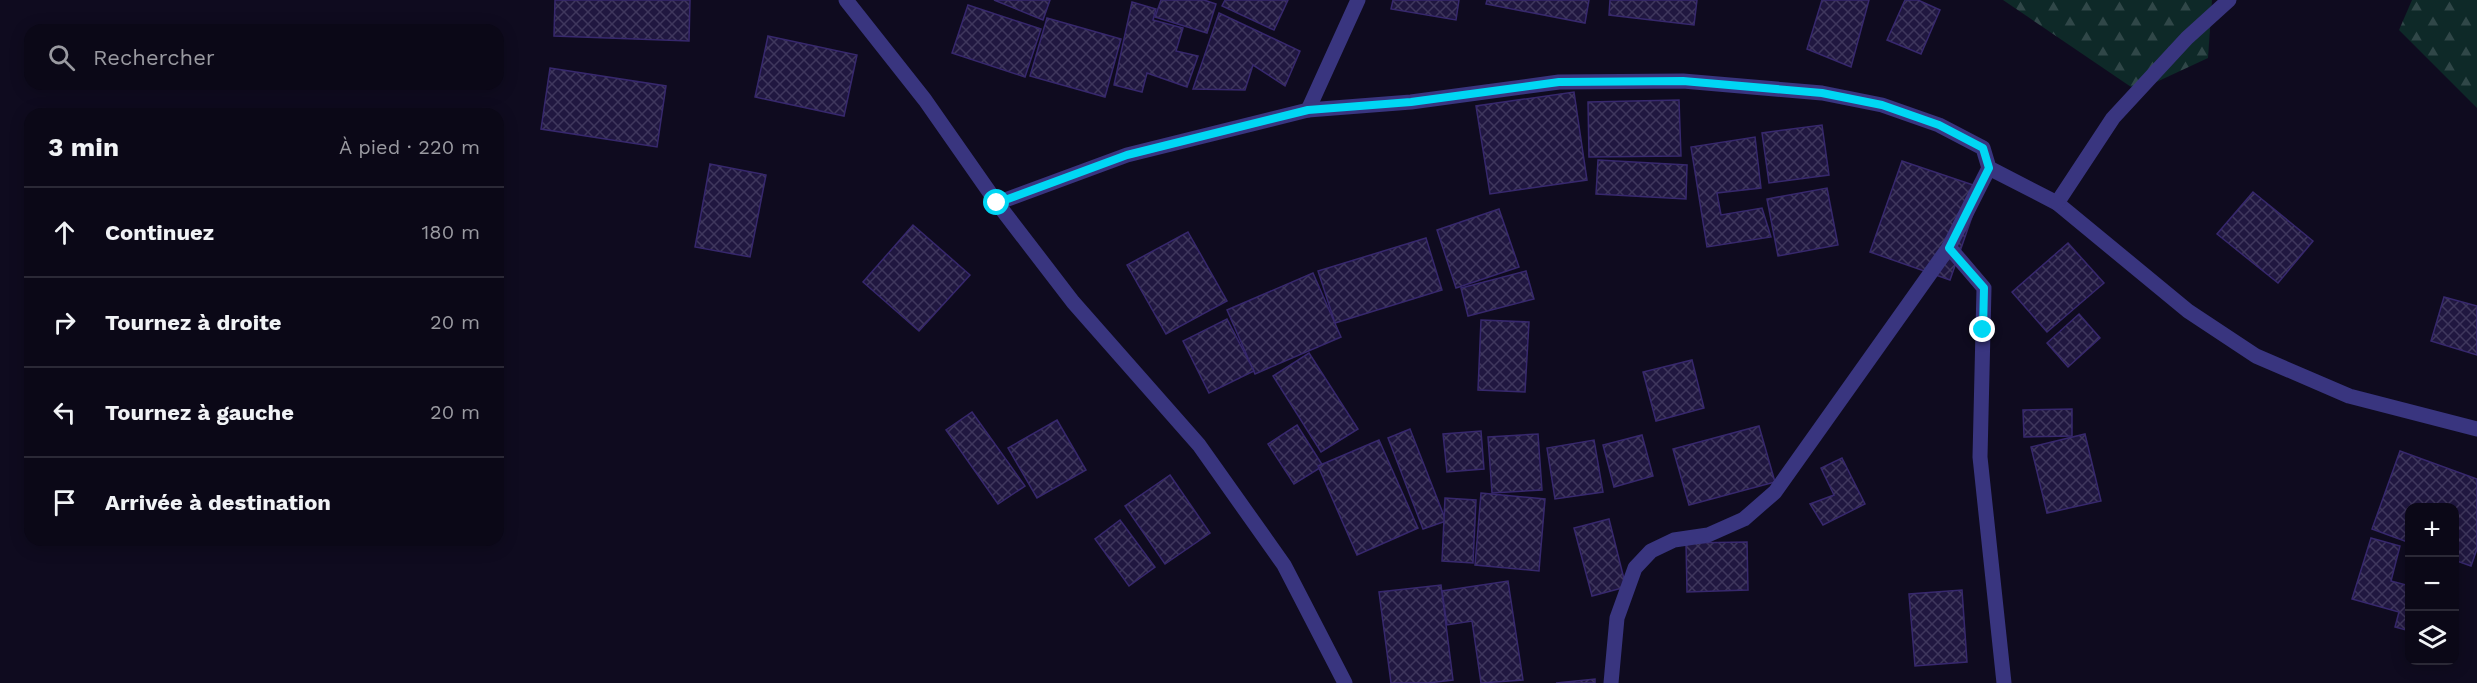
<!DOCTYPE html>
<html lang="fr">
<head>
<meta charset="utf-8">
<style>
	:root { --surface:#0b0817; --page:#141120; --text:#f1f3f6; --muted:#9a9aa1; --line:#2b2936 }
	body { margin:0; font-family:"Work Sans",sans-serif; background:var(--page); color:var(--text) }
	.controls { position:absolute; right:18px; bottom:18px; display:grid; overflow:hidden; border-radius:12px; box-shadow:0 3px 15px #0003 }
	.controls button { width:54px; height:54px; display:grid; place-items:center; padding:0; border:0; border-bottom:2px solid var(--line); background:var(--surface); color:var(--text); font:30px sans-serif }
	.stop { position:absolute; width:18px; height:18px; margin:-14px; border:4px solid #00d7f4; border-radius:50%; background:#fff }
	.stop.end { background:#00d7f4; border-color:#fff; box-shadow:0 2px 6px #0008 }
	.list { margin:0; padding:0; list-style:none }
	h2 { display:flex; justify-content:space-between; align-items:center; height:78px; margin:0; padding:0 24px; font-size:26px }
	h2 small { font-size:20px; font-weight:400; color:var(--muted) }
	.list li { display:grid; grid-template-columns:39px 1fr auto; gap:18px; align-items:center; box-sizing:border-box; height:90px; padding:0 24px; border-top:2px solid var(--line) }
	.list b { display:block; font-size:22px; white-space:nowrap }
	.list em { font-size:20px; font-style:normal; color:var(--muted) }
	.icon { flex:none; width:33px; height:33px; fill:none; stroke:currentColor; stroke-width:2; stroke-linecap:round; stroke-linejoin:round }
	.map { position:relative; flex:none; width:2477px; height:683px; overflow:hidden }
	.search { position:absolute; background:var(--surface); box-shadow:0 3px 15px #0003; left:24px; top:24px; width:480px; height:66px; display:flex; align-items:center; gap:15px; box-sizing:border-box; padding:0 21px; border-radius:18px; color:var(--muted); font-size:22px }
	.panel { position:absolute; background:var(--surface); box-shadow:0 3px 15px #0003; left:24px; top:108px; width:480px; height:438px; border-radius:18px }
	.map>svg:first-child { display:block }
	.forest { fill:url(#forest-firs) }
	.building { fill:url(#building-cross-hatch); stroke:#37286d; stroke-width:1.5 }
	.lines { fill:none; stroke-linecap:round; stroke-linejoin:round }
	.minor { stroke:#39357f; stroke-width:15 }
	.route { stroke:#00d7f4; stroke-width:8 }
</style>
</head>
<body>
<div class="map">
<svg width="2477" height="683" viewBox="0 0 2477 683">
	<defs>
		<pattern id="forest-firs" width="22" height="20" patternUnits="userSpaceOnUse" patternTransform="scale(1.5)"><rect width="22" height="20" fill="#0e2928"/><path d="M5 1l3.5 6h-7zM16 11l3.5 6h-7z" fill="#304748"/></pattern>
		<pattern id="building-cross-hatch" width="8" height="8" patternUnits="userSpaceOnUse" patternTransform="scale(1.5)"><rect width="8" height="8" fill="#201740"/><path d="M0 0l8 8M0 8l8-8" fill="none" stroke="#3f375d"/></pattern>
	</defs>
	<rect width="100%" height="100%" fill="#0f0b1f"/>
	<g class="forest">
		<path d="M2003,0h209l-4,58 -71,33z"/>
		<path d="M2412,0h65v108l-78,-78z"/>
	</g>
	<g class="building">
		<path d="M555,0h135l-1,41 -135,-5z"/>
		<path d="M994,0h56l-7,20z"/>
		<path d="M1161,0h43l12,4 -9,29 -52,-16z"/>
		<path d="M1225,0h63l-14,30 -52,-24z"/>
		<path d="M1393,0h66l-3,20 -65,-11z"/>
		<path d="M1487,0h102l-4,23 -99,-19z"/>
		<path d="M1610,0h87l-3,25 -85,-10z"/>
		<path d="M1822,0h47l-18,67 -44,-18z"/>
		<path d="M1905,0h13l22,10 -19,44 -34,-14z"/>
		<path d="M1132,2l24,7 -3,11 30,8 -7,23 22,5 -11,31 -40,-14 -5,19 -28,-7z"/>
		<path d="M968,5l73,24 -16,48 -73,-24z"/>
		<path d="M1219,13l81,38 -15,35 -32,-21 -8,25 -52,-1z"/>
		<path d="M1047,18l74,21 -16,58 -75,-21z"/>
		<path d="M768,36l89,19 -13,61 -89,-19z"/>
		<path d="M550,68l116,18 -9,61 -116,-18z"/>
		<path d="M1574,92l13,88 -97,14 -14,-88z"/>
		<path d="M1679,100l2,56 -92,1 -1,-55z"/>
		<path d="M1822,125l7,50 -60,8 -7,-50z"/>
		<path d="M1755,137l6,51 -44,5 4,22 41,-7 9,29 -64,10 -16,-100z"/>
		<path d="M1598,160l89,5 -1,34 -90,-5z"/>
		<path d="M1902,161l80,27 -32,92 -80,-28z"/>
		<path d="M710,164l56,11 -16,82 -55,-10z"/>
		<path d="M1827,188l11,57 -60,11 -11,-57z"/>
		<path d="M2253,192l60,49 -35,42 -61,-49z"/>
		<path d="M1499,209l20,58 -63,21 -19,-58z"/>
		<path d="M913,225l57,50 -51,56 -56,-49z"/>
		<path d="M1188,232l39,69 -61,33 -39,-69z"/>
		<path d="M1426,238l16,52 -107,33 -17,-52z"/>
		<path d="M2068,243l36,40 -57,49 -35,-40z"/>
		<path d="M1526,271l8,28 -66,17 -7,-28z"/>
		<path d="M1313,273l28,64 -86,37 -28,-64z"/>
		<path d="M2444,297l33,9v49l-46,-14z"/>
		<path d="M2079,314l21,24 -32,29 -21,-24z"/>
		<path d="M1227,319l27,52 -45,22 -26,-52z"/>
		<path d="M1481,320l48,2 -4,70 -47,-2z"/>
		<path d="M1309,353l49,76 -37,23 -48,-76z"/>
		<path d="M1692,360l12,48 -48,13 -13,-49z"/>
		<path d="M2072,409v27l-48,1 -1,-27z"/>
		<path d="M972,412l53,74 -27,18 -52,-74z"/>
		<path d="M1057,420l29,50 -49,28 -29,-50z"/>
		<path d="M1297,425l26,41 -29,18 -26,-40z"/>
		<path d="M1759,426l16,56 -86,23 -16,-56z"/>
		<path d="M1410,429l36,92 -23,8 -35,-91z"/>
		<path d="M1481,431l3,38 -37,3 -4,-38z"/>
		<path d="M1538,434l4,56 -50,3 -4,-56z"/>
		<path d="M2085,434l16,67 -54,12 -16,-66z"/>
		<path d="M1642,435l11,41 -39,11 -11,-42z"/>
		<path d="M1379,440l39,88 -61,27 -39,-89z"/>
		<path d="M1594,440l9,52 -48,7 -8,-51z"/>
		<path d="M2400,451l77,28v70l-6,17 -17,-6v-52h-44v35l-38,-14z"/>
		<path d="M1842,458l23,46 -42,21 -13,-21 24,-9 -13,-27z"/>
		<path d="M1170,475l40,58 -45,31 -40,-58z"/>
		<path d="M1481,493l64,6 -6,72 -64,-6z"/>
		<path d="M1445,498l31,2 -3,63 -31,-2z"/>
		<path d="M1609,519l17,68 -34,9 -18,-68z"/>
		<path d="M1120,520l35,47 -26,19 -34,-47z"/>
		<path d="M2371,538l29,8 -9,35 19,5v45l-15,-4 4,-15 -47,-13z"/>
		<path d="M1747,542l1,48 -61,2 -1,-49z"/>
		<path d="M1508,581l15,99 -42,3 -9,-62 -25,4 -5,-34z"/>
		<path d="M1441,585l12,95 -25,3h-37l-12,-91z"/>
		<path d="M1962,590l5,72 -52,4 -6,-72z"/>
		<path d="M1595,679v4h-39z"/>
	</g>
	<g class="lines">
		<g class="minor">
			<path d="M846,0l79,100 72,103 76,99 126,143 85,120 61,118"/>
			<path d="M1308,110l50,-110"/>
			<path d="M1989,168l-40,79 35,41 -4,169 24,226"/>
			<path d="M997,203l130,-48 181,-45 103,-8 148,-20 124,-1 139,12 60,12 57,20 44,23 6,20 68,35 131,108 68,45 93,40 128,33"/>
			<path d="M2057,203l56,-85 74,-80 42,-38"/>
			<path d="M1611,683l6,-65 18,-50 16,-17 23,-11 34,-5 36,-16 31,-27 174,-245"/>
		</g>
	</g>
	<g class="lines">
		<path class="route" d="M997,203l130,-48 181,-45 103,-8 148,-20 124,-1 139,12 60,12 57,20 44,23 6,20 -40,80 35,40 -1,42"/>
	</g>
</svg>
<div class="controls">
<button>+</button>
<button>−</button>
<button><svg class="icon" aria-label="layers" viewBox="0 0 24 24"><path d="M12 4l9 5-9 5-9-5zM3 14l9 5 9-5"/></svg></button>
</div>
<div class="stop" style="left:997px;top:203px"></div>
<div class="stop end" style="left:1983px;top:330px"></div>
<div class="search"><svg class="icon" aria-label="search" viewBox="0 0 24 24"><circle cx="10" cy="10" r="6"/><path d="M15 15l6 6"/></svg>Rechercher</div>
<section class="panel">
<h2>3 min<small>À pied · 220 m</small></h2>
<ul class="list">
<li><svg class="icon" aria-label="ahead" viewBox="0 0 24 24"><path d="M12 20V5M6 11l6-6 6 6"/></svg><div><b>Continuez</b></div><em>180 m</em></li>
<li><svg class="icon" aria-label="right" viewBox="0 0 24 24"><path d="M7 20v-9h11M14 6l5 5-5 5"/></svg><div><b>Tournez à droite</b></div><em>20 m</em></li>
<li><svg class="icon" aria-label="left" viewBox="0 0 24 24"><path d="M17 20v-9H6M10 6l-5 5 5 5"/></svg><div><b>Tournez à gauche</b></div><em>20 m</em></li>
<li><svg class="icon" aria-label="arrive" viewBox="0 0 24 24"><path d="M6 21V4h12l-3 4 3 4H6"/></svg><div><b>Arrivée à destination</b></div></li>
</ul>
</section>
</div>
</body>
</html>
